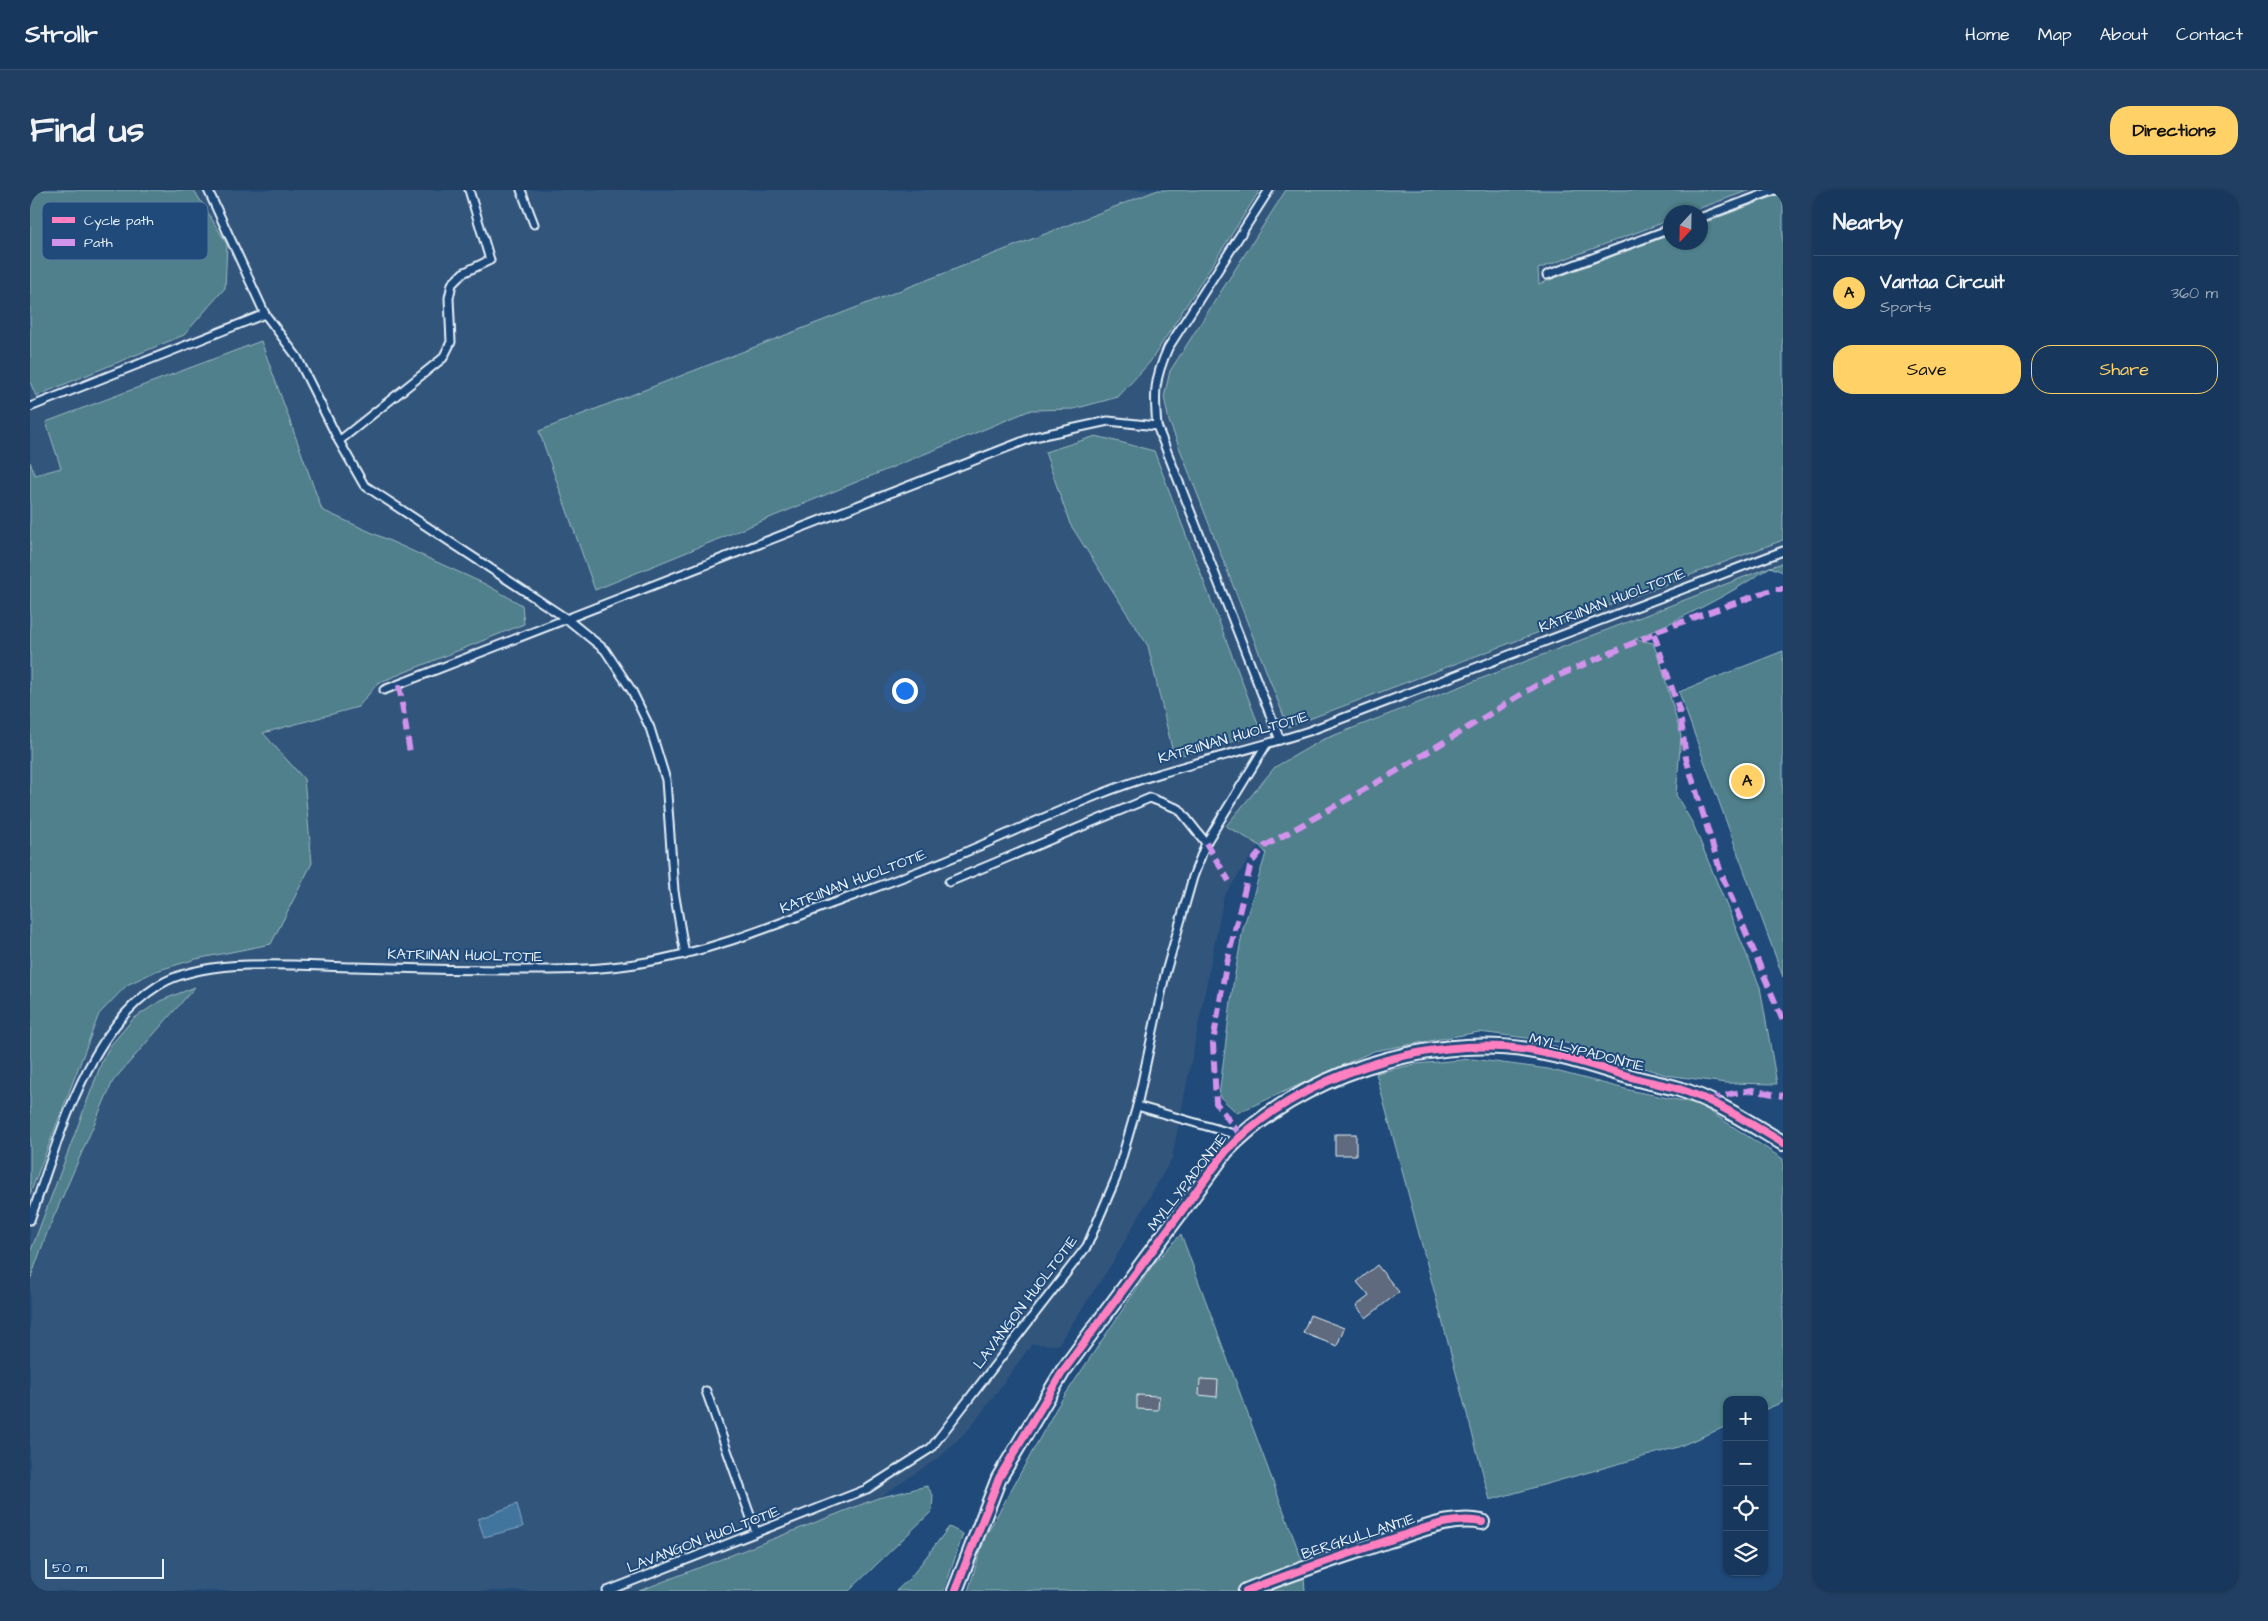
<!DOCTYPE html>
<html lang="en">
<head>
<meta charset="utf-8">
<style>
	:root { --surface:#17385c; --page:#203f62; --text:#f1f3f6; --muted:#9eacbb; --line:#365272; --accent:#ffd166 }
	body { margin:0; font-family:"Architects Daughter",sans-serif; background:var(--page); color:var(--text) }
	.controls { position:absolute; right:15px; bottom:15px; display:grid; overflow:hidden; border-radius:10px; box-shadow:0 1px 4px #0004 }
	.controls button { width:45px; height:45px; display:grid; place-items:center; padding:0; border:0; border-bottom:1px solid var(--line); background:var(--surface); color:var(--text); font:25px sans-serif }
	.compass { position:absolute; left:1633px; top:15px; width:45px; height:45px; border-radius:50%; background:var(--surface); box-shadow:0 1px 4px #0004; rotate:202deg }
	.scale { position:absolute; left:15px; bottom:12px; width:119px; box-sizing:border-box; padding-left:5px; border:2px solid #e8f1f8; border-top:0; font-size:14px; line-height:18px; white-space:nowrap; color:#e8f1f8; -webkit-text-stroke:4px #1f4a7a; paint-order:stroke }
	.you { position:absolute; left:874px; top:500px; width:18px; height:18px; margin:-12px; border:4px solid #fff; border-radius:50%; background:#1a73e8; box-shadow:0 0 0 8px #1a73e833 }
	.badge { display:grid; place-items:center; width:32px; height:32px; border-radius:50%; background:var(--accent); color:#111; font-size:16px; font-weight:700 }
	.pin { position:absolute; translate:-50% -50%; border:2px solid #fff; box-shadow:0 1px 5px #0006 }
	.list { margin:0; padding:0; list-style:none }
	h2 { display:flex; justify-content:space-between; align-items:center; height:65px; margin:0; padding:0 20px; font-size:21px }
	h2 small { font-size:16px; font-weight:400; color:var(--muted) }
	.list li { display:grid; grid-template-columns:32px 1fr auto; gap:15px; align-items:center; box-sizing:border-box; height:75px; padding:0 20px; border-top:1px solid var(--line) }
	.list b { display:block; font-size:19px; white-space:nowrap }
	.list p { margin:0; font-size:16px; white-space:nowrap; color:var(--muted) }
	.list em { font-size:16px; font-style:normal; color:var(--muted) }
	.actions { display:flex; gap:10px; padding:15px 20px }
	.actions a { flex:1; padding:11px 0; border:1px solid var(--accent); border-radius:20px; text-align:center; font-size:18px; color:var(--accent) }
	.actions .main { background:var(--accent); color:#111 }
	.icon { flex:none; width:28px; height:28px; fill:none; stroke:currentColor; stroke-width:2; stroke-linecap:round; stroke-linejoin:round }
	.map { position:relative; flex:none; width:1753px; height:1401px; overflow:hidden; border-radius:20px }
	header { display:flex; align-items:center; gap:30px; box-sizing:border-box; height:70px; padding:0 25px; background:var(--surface); border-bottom:1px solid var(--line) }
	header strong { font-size:24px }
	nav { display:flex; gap:28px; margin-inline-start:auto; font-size:18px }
	.intro { display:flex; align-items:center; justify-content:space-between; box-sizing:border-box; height:120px; padding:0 30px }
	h1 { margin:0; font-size:35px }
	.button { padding:12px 22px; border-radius:20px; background:var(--accent); color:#111; font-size:18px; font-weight:700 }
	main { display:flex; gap:30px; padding:0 30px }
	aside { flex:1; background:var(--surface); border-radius:20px; box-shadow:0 1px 4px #0004 }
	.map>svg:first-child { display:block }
	.built { fill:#32547c; fill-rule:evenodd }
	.green { fill:#50808b; stroke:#9cb8c2 }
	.water { fill:#42759e; stroke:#84a7c2 }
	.building { fill:#5f6b7f; stroke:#e8f1f8 }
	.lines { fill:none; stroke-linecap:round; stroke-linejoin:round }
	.lane-casing { stroke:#e8f1f8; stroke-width:11 }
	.street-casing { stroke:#e8f1f8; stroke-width:18 }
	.lane { stroke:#1f4a7a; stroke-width:7 }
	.street { stroke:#1f4a7a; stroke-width:14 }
	.quiet { stroke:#d193ec; stroke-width:6; stroke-dasharray:12 6; stroke-linecap:butt }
	.cycleway-casing { stroke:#1f4a7a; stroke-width:11 }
	.cycleway { stroke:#ff80c0; stroke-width:8 }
	.labels { text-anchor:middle; stroke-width:4; stroke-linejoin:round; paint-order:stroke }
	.street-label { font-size:15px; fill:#e8f1f8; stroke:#1f4a7a }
	.key { fill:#1f4a7a; stroke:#5b7ca0; stroke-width:1 }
	.key-label { font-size:14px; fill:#e8f1f8 }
</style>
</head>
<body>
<header>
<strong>Strollr</strong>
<nav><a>Home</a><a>Map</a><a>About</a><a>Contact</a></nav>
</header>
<div class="intro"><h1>Find us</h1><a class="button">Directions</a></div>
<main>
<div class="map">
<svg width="1753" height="1401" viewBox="0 0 1753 1401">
	<rect width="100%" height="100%" fill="#1f4a7a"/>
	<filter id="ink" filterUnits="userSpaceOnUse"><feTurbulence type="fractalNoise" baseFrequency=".02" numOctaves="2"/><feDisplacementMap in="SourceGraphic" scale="10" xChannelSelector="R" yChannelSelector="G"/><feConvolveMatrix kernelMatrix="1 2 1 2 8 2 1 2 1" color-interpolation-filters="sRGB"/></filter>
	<g filter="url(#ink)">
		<path class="built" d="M0,0h1753v373l-13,4 -29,20 -85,44 -122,50 -275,164 -35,51 -52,262 -59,104 -55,83 -26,-1 -61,83 -31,30 -62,41 -239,93h-609zM1640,22h30v30h-30z"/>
		<g class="green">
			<path d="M0,0h164l33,54 -2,44 -41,47 -148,61 -6,-14z"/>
			<path d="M1128,0h102l-110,172 -32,35 -44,12 -43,1 -436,180 -56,-159z"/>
			<path d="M1256,0h464l-61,22h-19v8l-132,49 1,15 131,-49v7h30l1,-18 82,-31v347l-495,187 -119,-306 -5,-24 6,-26z"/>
			<path d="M231,151l61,169 163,74 37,21 2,19 -146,59 -20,24 -95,26 41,46 8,84 -41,81 -75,15 -40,12 -29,14 -28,29 -69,180v-732l5,13 26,-7 -15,-46z"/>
			<path d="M1066,246l58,15 108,283 -88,23 -26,-111 -78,-122 -25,-72z"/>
			<path d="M1753,373v9l-13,-5c-42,29 -88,51 -135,72l18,4 8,21 20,72 -5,59 17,29 67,163 17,97 -51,-1 -60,-8 -100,-32 -87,-11 -105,19 -137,62 -18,-17 14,-111 10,-56 23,-76 -7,-8 -33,-19 49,-59 47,-27 448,-173z"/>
			<path d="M1753,461v326l-104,-285z"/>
			<path d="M165,797l-82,94 -65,149 -18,50v-27l73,-194 7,-13 23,-27 27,-18z"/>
			<path d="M1442,869l76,10 85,22 65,13 85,55v243l-19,8v-10h-37v26l-49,21 -188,53 -114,-427 39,-9z"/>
			<path d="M1151,1044l122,329 2,28h-337l17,-54 72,-130 95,-141z"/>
			<path d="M897,1296l6,9 -1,16 -83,80h-210l239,-93z"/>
			<path d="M919,1337l14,7 -19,57h-48l14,-13z"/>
		</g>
		<path class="water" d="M487,1314l6,23 -39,10 -6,-18z"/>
		<g class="building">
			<rect x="1305" y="944" width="21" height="21"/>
			<path d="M1347,1075l22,27 -33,26 -10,-12 13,-10 -12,-14z"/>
			<path d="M1280,1125l34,13 -7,18 -34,-13z"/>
			<path d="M1170,1189l18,1 -1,17 -18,-2z"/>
			<path d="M1107,1205l22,1 -1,14 -21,-1z"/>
		</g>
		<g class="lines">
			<defs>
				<g id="lane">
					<path d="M178,0l57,124 32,43 42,84 104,-83 8,-16 -2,-44 3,-14 11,-11 27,-13 -21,-70"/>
					<path d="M491,0l13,34"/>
					<path d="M1239,0l-101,158c-14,32 -14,45 -11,78l123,314"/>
					<path d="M1670,28l75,-28"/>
					<path d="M1517,85l123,-46"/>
					<path d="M0,217l235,-93"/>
					<path d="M309,251l25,44 203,134 38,31 27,41 18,37 16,52 8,111 11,64"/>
					<path d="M354,500l650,-253 74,-16 49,5"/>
					<path d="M919,692l201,-84 29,11 27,34"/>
					<path d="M1107,916l104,30"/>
					<path d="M0,1030c28,-77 56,-190 129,-235 48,-29 140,-19 196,-18 56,2 113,3 169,3 37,0 74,0 111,-6 66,-10 128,-34 190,-58 41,-15 83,-30 124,-47 50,-21 99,-44 149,-64 70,-28 140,-41 211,-64l474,-180"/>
					<path d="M676,1201l50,141"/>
					<path d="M577,1401l260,-102 64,-41 156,-202 29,-68 21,-72 28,-131 28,-98 13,-34 60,-98"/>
				</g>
				<g id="street">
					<path d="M925,1401l44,-113 64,-107 163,-220c71,-75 200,-117 302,-101 35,5 69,17 103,27 16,5 32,7 48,12 38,12 70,34 104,54"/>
					<path d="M1216,1401c46,-19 93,-34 140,-50 30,-9 64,-26 96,-19"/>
				</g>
			</defs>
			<use href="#lane" class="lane-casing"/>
			<use href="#street" class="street-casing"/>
			<use href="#lane" class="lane"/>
			<use href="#street" class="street"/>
			<g class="quiet">
				<path d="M1627,441l117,-42h9"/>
				<path d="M1624,444l26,79 6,45 35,115 62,148"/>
				<path d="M369,495l11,68"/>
				<path d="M1176,653l23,38"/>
				<path d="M1679,911l21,-7 22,-4 31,6"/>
				<path d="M1211,946l-25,-33 -3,-60 12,-72 26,-108 14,-17 130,-74 142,-87 117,-51 2,-3"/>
			</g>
			<defs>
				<g id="cycleway">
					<path d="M925,1401l44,-113 64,-107 163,-220c71,-75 200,-117 302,-101 35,5 69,17 103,27 16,5 32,7 48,12 38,12 70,34 104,54"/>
					<path d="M1216,1401c46,-19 93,-34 140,-50 30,-9 64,-26 96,-19"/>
				</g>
			</defs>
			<use href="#cycleway" class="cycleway-casing"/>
			<use href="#cycleway" class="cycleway"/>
		</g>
	</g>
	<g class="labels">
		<g class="street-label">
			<text transform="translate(1582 410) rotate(-21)" y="5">KATRIINAN HUOLTOTIE</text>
			<text transform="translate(1203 547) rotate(-16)" y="5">KATRIINAN HUOLTOTIE</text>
			<text transform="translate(823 691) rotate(-21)" y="5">KATRIINAN HUOLTOTIE</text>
			<text transform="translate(435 765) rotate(1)" y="5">KATRIINAN HUOLTOTIE</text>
			<text transform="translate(1557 862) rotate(14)" y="5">MYLLYPADONTIE</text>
			<text transform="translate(1157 992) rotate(-52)" y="5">MYLLYPADONTIE</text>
			<text transform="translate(995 1112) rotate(-53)" y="5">LAVANGON HUOLTOTIE</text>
			<text transform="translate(1328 1346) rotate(-18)" y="5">BERGKULLANTIE</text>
			<text transform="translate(673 1349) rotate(-21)" y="5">LAVANGON HUOLTOTIE</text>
		</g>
	</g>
	<rect x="12" y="12" width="166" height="58" rx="8" class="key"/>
	<rect x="22" y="27" width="23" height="6" fill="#ff80c0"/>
	<rect x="22" y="49" width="23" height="7" fill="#d193ec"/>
	<g class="key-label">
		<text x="54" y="35">Cycle path</text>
		<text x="54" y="57">Path</text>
	</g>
</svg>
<div class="controls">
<button>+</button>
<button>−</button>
<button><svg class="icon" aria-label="locate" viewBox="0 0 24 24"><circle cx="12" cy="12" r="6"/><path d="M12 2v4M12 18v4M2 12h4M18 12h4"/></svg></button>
<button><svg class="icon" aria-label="layers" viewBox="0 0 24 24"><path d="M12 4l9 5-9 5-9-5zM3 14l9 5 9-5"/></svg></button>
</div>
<svg class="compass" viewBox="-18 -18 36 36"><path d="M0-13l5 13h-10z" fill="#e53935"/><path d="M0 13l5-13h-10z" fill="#9eacbb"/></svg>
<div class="scale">50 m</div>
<div class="you"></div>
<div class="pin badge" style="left:1717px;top:591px">A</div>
</div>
<aside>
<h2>Nearby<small></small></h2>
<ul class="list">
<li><span class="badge">A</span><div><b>Vantaa Circuit</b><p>Sports</p></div><em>360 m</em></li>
</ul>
<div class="actions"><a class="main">Save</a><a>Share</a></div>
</aside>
</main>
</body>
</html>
